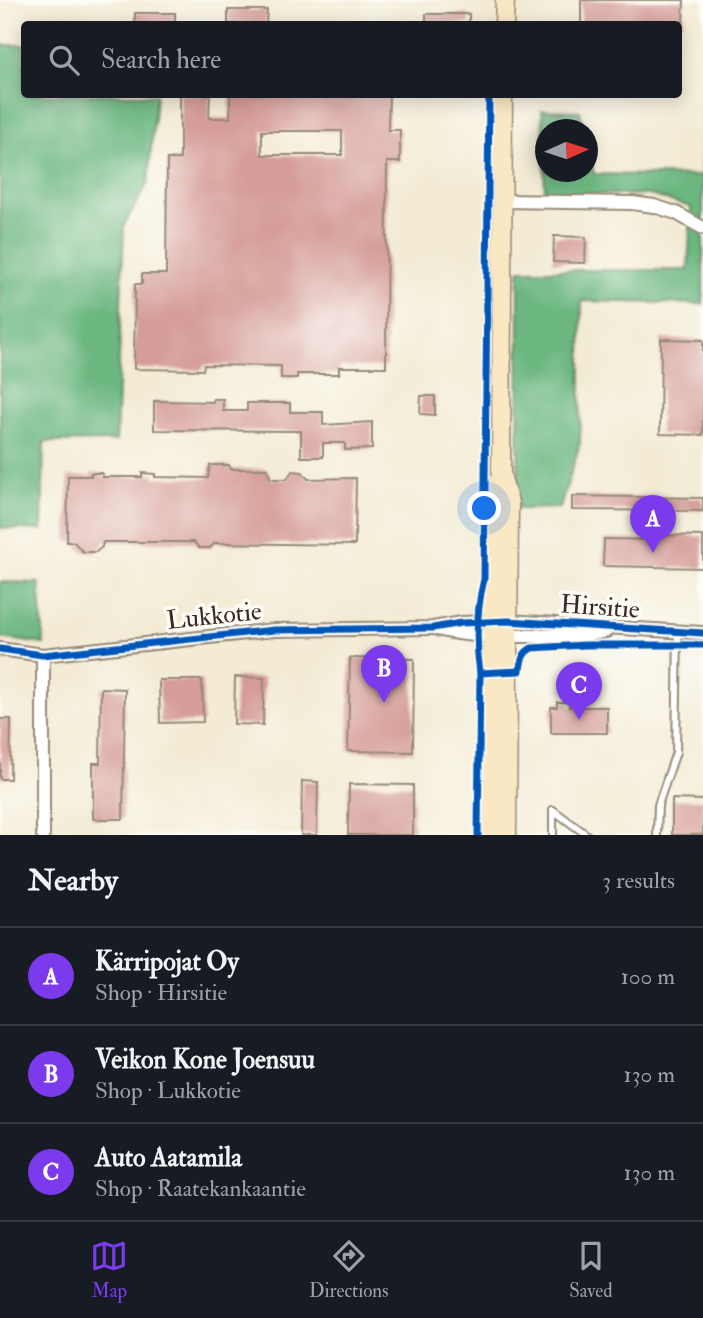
<!DOCTYPE html>
<html lang="en">
<head>
<meta charset="utf-8">
<style>
	:root { --surface:#171b24; --page:#242831; --text:#f1f3f6; --muted:#9ea1a6; --line:#363941; --accent:#7c3aed }
	body { margin:0; font-family:"IM FELL Double Pica",serif; background:var(--page); color:var(--text) }
	.compass { position:absolute; left:535px; top:119px; width:63px; height:63px; border-radius:50%; background:var(--surface); box-shadow:0 4px 18px #0003; rotate:87deg }
	.you { position:absolute; left:485px; top:509px; width:24px; height:24px; margin:-18px; border:5px solid #fff; border-radius:50%; background:#1a73e8; box-shadow:0 0 0 10px #1a73e833 }
	.badge { display:grid; place-items:center; width:46px; height:46px; border-radius:50%; background:var(--accent); color:#fff; font-size:23px; font-weight:700 }
	.pin { position:absolute; translate:-50% -58px; filter:drop-shadow(0 2px 4px #0008) }
	.pin::after { content:''; position:absolute; top:37px; width:24px; height:21px; background:inherit; clip-path:polygon(0 0,100% 0,50% 100%) }
	.list { margin:0; padding:0; list-style:none }
	h2 { display:flex; justify-content:space-between; align-items:center; height:91px; margin:0; padding:0 28px; font-size:30px }
	h2 small { font-size:23px; font-weight:400; color:var(--muted) }
	.list li { display:grid; grid-template-columns:46px 1fr auto; gap:21px; align-items:center; box-sizing:border-box; height:98px; padding:0 28px; border-top:2px solid var(--line) }
	.list b { display:block; font-size:26px; white-space:nowrap }
	.list p { margin:0; font-size:23px; white-space:nowrap; color:var(--muted) }
	.list em { font-size:23px; font-style:normal; color:var(--muted) }
	.icon { flex:none; width:38px; height:38px; fill:none; stroke:currentColor; stroke-width:2; stroke-linecap:round; stroke-linejoin:round }
	.map { position:relative; flex:none; width:703px; height:835px; overflow:hidden }
	.search { position:absolute; background:var(--surface); box-shadow:0 4px 18px #0003; left:21px; right:21px; top:21px; height:77px; display:flex; align-items:center; gap:18px; box-sizing:border-box; padding:0 24px; border-radius:7px; color:var(--muted); font-size:26px }
	.sheet { height:385px; background:var(--surface) }
	nav { display:flex; justify-content:space-around; align-items:center; box-sizing:border-box; height:98px; border-top:2px solid var(--line); background:var(--surface); font-size:19px; color:var(--muted) }
	nav a { display:grid; justify-items:center; gap:4px }
	nav .on { color:var(--accent) }
	.map>svg:first-child { display:block }
	.forest { fill:#6cb780; stroke:#54704f; stroke-width:2 }
	.building { fill:#d59c98; fill-rule:evenodd }
	.lines { fill:none; stroke-linecap:round; stroke-linejoin:round }
	.service-casing { stroke:#978a79; stroke-width:10 }
	.minor-casing { stroke:#978a79; stroke-width:16 }
	.secondary-casing { stroke:#978a79; stroke-width:21 }
	.service { stroke:#fff; stroke-width:6 }
	.minor { stroke:#fff; stroke-width:12 }
	.secondary { stroke:#fae7c3; stroke-width:18 }
	.cycleway-casing { stroke:#fdfcf7; stroke-width:11 }
	.cycleway { stroke:#0057b8; stroke-width:7 }
	.labels { text-anchor:middle; stroke-width:7; stroke-linejoin:round; paint-order:stroke }
	.street-label { font-size:26px; fill:#3b2a1e; stroke:#fdfcf7 }
</style>
</head>
<body>
<div class="map">
<svg width="703" height="835" viewBox="0 0 703 835">
	<rect width="100%" height="100%" fill="#fdfcf7"/>
	<filter id="ink" filterUnits="userSpaceOnUse"><feTurbulence type="fractalNoise" baseFrequency=".0143" numOctaves="2"/><feDisplacementMap in="SourceGraphic" scale="14" xChannelSelector="R" yChannelSelector="G"/><feConvolveMatrix kernelMatrix="1 2 1 2 8 2 1 2 1" color-interpolation-filters="sRGB"/></filter>
	<filter id="wash" filterUnits="userSpaceOnUse"><feTurbulence type="fractalNoise" baseFrequency=".00686" numOctaves="4" result="noise"/><feDisplacementMap in="SourceGraphic" scale="28" xChannelSelector="R" yChannelSelector="G"/><feGaussianBlur stdDeviation="1.57" result="paint"/><feColorMatrix in="noise" values="0 0 0 0 0 0 0 0 0 0 0 0 0 0 0 0 0 1.4 0 .05"/><feComposite in="paint" operator="in"/></filter>
	<g filter="url(#wash)">
		<rect width="100%" height="100%" fill="#f3ebd4"/>
		<g class="forest">
			<path d="M0,45h24v49l132,1 -8,88 -24,42 -8,216 -72,1 -2,88 -42,-2z"/>
			<path d="M542,110l38,1 4,18 -38,1v42h42v-25l6,27 107,2 2,-61v189l-121,-3 -2,142 -20,65 -42,1 1,-239h169l3,-63 -41,-12 -105,-2z"/>
			<path d="M0,582l39,1 5,61 -44,-6z"/>
		</g>
		<g id="blocks">
			<g class="building">
				<path d="M581,0h103l-1,24h-102z"/>
				<path d="M228,10h39l-1,14h-38z"/>
				<rect x="135" y="13" width="40" height="11"/>
				<rect x="426" y="14" width="43" height="10"/>
				<path d="M180,94h30l-1,24h21v-24h159l-1,36h12v32h-13l-1,205h-47v7h-42v4h-16v-12l-77,-1 -1,5 -69,-1 1,-85h7v-10h24l1,-115h13zM262,131h80v24h-80z"/>
				<path d="M554,236l32,1 -1,26 -32,-1z"/>
				<path d="M661,339l42,1v95l-43,-1z"/>
				<path d="M421,396h14v19l-15,-1z"/>
				<path d="M213,399h10v12h24v-8h43v9h33v13l49,-3v27l-27,1v-7h-22v14h-22v-26l-147,-1v-29l59,1z"/>
				<path d="M210,465h19l2,4h36l4,10h16l5,-8 10,1 6,7 48,-1 -1,67 -140,-2 -5,5h-11l-5,-6h-91l-1,5 -6,5h-13l-9,-10h-7l1,-66h23v-3h11v4h40v-4l13,1v3l53,1z"/>
				<path d="M572,496l131,2v13l-131,-1z"/>
				<path d="M659,535l44,1v32l-100,-2 1,-27 55,1z"/>
				<path d="M350,658l64,1 -1,93 -65,-1z"/>
				<path d="M235,677l29,1 -1,47 -29,-1z"/>
				<path d="M159,680h43l1,42 -43,1z"/>
				<path d="M101,688l24,1 -2,130h-30v-56h7z"/>
				<path d="M557,702h12v5h38v26h-56v-26h6z"/>
				<path d="M0,719h11l-1,60h-10z"/>
				<path d="M302,781l16,1 -1,53h-16z"/>
				<path d="M349,784l64,1v50h-65z"/>
				<path d="M672,799l31,1v35h-31z"/>
			</g>
		</g>
	</g>
	<g filter="url(#ink)">
		<use href="#blocks" fill-opacity="0" stroke="#978a79" stroke-width="2"/>
		<g class="lines">
			<defs>
				<g id="service">
					<path d="M553,810l34,25"/>
					<path d="M553,835v-25"/>
					<path d="M657,835l1,-30 18,-53 2,-120"/>
				</g>
				<g id="minor">
					<path d="M502,201l130,2 22,3 22,7 27,15"/>
					<path d="M437,629c31,8 61,7 93,7 26,0 51,1 76,-5"/>
					<path d="M0,649l43,6 231,-25 159,-2 28,-5 47,-2 195,12"/>
					<path d="M43,835v-180"/>
				</g>
				<g id="secondary">
					<path d="M504,24l1,-24"/>
					<path d="M501,475l8,28 -2,332"/>
					<path d="M490,835l4,-333 7,-27 2,-381"/>
				</g>
			</defs>
			<use href="#service" class="service-casing"/>
			<use href="#minor" class="minor-casing"/>
			<use href="#secondary" class="secondary-casing"/>
			<use href="#service" class="service"/>
			<use href="#minor" class="minor"/>
			<use href="#secondary" class="secondary"/>
			<defs>
				<g id="cycleway">
					<path d="M0,649l43,6 231,-25 159,-2 28,-5 47,-2 195,12"/>
					<path d="M480,673l40,-2c1,-10 2,-18 12,-23l53,-3h118"/>
					<path d="M478,835l2,-162c-5,-33 -4,-61 4,-94l5,-485"/>
				</g>
			</defs>
			<use href="#cycleway" class="cycleway-casing"/>
			<use href="#cycleway" class="cycleway"/>
		</g>
	</g>
	<g class="labels">
		<g class="street-label">
			<text transform="translate(600 606) rotate(4)" y="9">Hirsitie</text>
			<text transform="translate(214 615) rotate(-6)" y="9">Lukkotie</text>
		</g>
	</g>
</svg>
<svg class="compass" viewBox="-18 -18 36 36"><path d="M0-13l5 13h-10z" fill="#e53935"/><path d="M0 13l5-13h-10z" fill="#9ea1a6"/></svg>
<div class="you"></div>
<div class="pin badge" style="left:653px;top:553px">A</div>
<div class="pin badge" style="left:384px;top:703px">B</div>
<div class="pin badge" style="left:579px;top:720px">C</div>
<div class="search"><svg class="icon" aria-label="search" viewBox="0 0 24 24"><circle cx="10" cy="10" r="6"/><path d="M15 15l6 6"/></svg>Search here</div>
</div>
<section class="sheet">
<h2>Nearby<small>3 results</small></h2>
<ul class="list">
<li><span class="badge">A</span><div><b>Kärripojat Oy</b><p>Shop · Hirsitie</p></div><em>100 m</em></li>
<li><span class="badge">B</span><div><b>Veikon Kone Joensuu</b><p>Shop · Lukkotie</p></div><em>130 m</em></li>
<li><span class="badge">C</span><div><b>Auto Aatamila</b><p>Shop · Raatekankaantie</p></div><em>130 m</em></li>
</ul>
</section>
<nav>
<a class="on"><svg class="icon" aria-label="map" viewBox="0 0 24 24"><path d="M3 6l6-2 6 2 6-2v14l-6 2-6-2-6 2zM9 4v14M15 6v14"/></svg>Map</a>
<a><svg class="icon" aria-label="directions" viewBox="0 0 24 24"><path d="M12 3l9 9-9 9-9-9zM9 14v-3h6M13 9l2 2-2 2"/></svg>Directions</a>
<a><svg class="icon" aria-label="saved" viewBox="0 0 24 24"><path d="M7 4h10v16l-5-4-5 4z"/></svg>Saved</a>
</nav>
</body>
</html>
